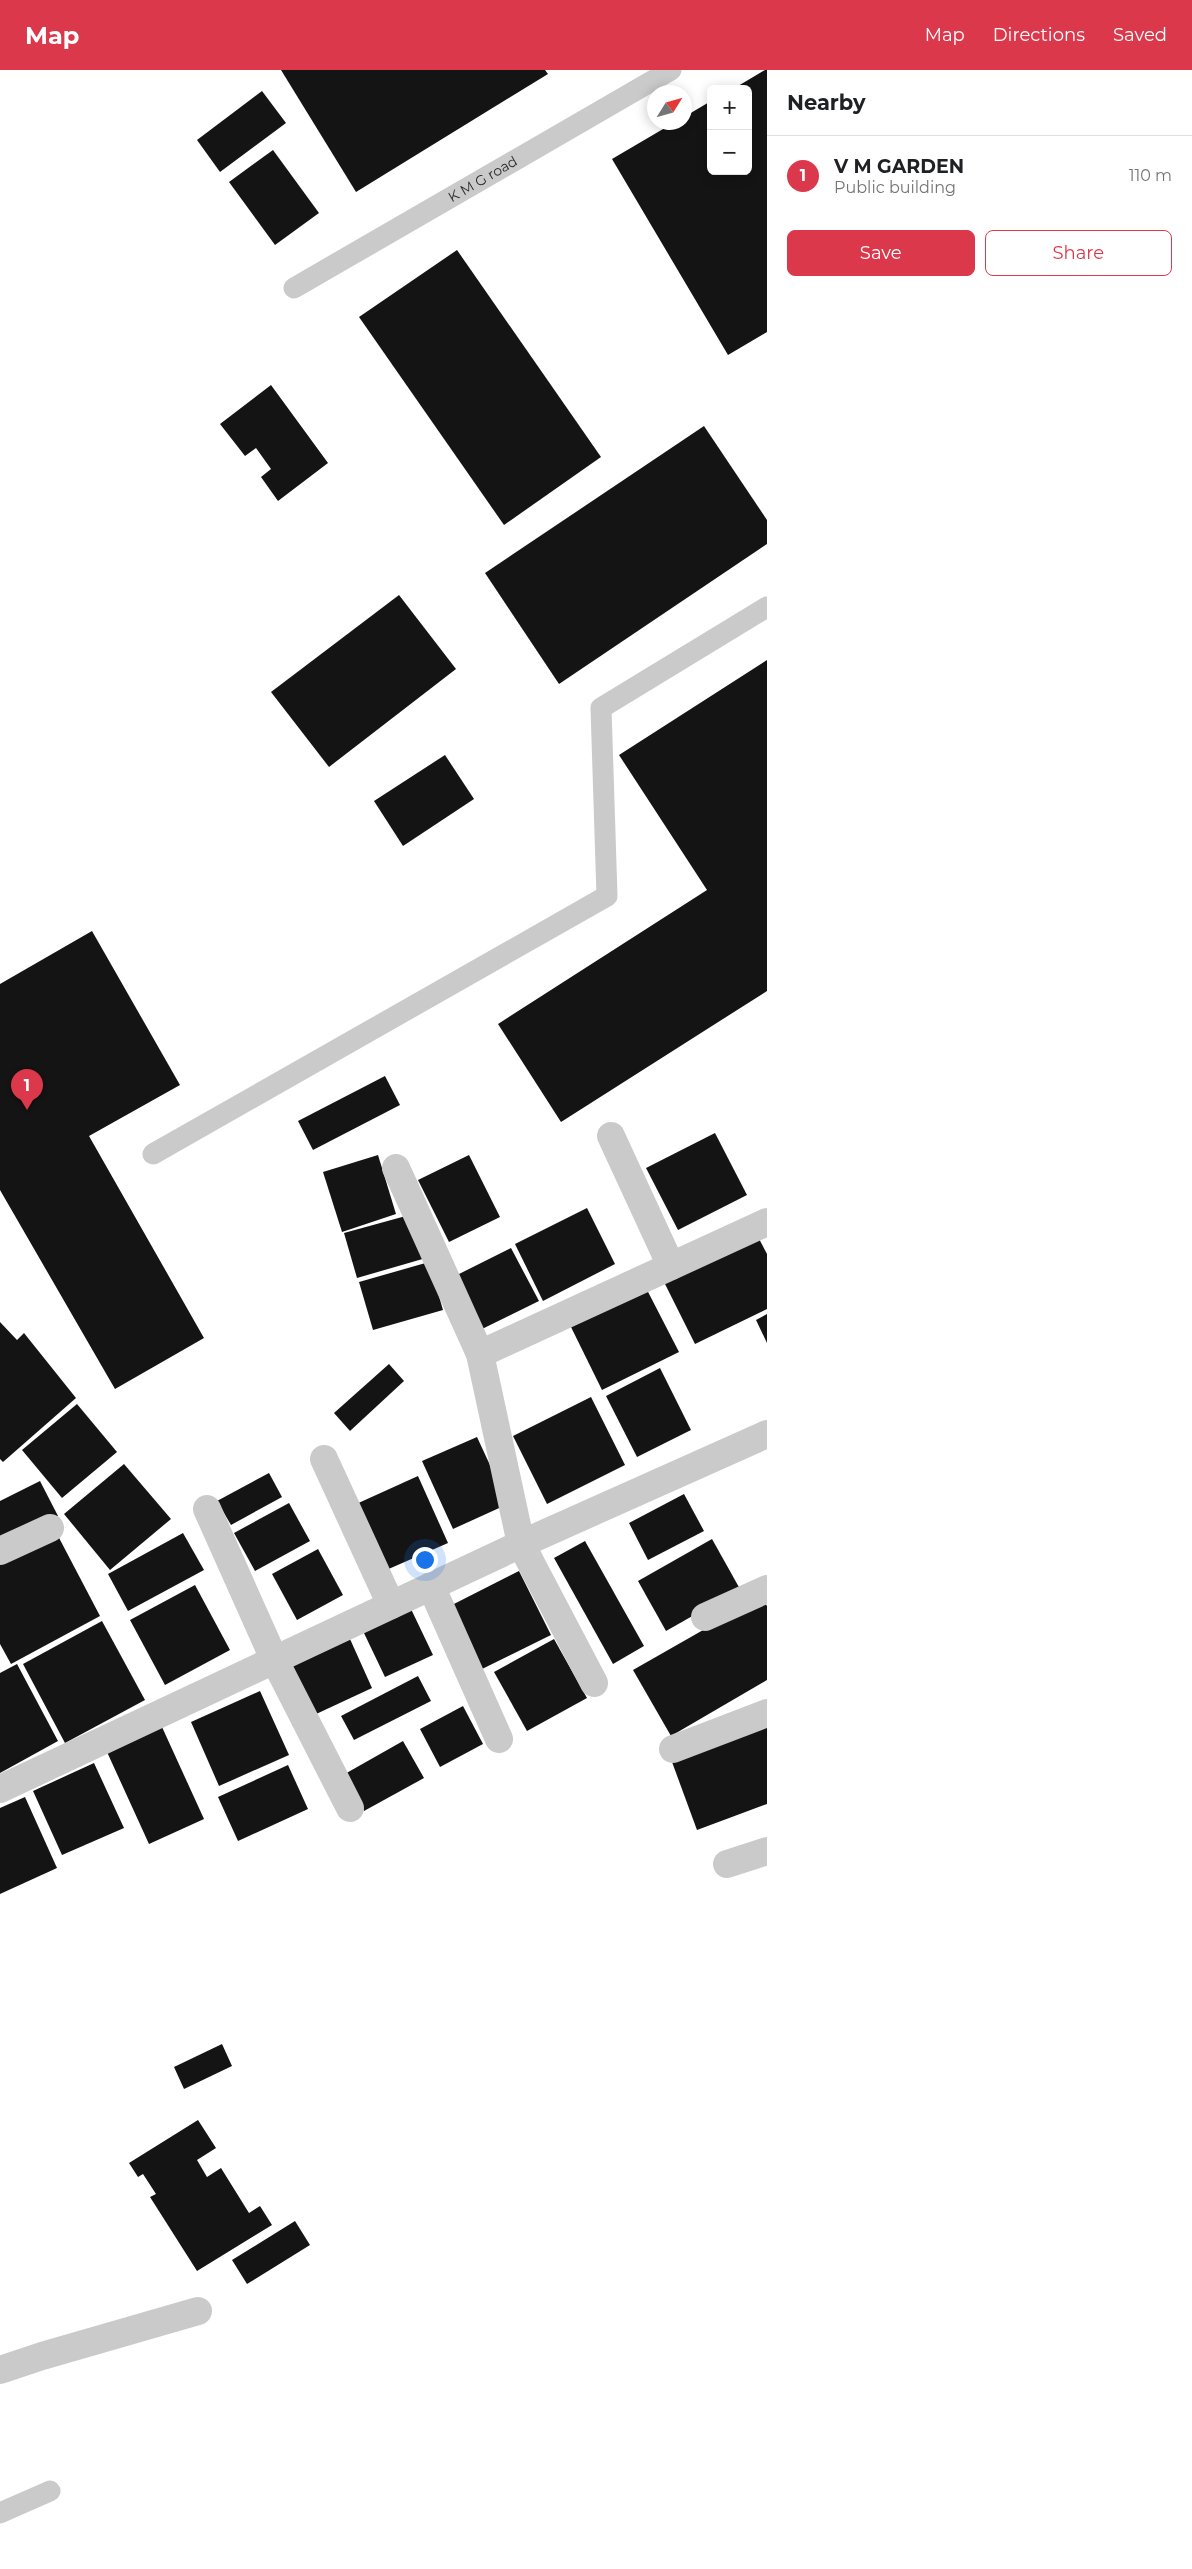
<!DOCTYPE html>
<html lang="en">
<head>
<meta charset="utf-8">
<style>
	:root { --surface:#fff; --page:#f6f6f6; --text:#202124; --muted:#757577; --line:#e0e0e0; --accent:#dc384b }
	body { margin:0; font-family:Montserrat,sans-serif; background:var(--page); color:var(--text) }
	.controls { position:absolute; right:15px; top:15px; display:grid; overflow:hidden; border-radius:8px; box-shadow:0 2px 12px #0003 }
	.controls button { width:45px; height:45px; display:grid; place-items:center; padding:0; border:0; border-bottom:1px solid var(--line); background:var(--surface); color:var(--text); font:25px sans-serif }
	.compass { position:absolute; left:647px; top:15px; width:45px; height:45px; border-radius:50%; background:var(--surface); box-shadow:0 2px 12px #0003; rotate:53deg }
	.you { position:absolute; left:424px; top:1489px; width:18px; height:18px; margin:-12px; border:4px solid #fff; border-radius:50%; background:#1a73e8; box-shadow:0 0 0 8px #1a73e833 }
	.badge { display:grid; place-items:center; width:32px; height:32px; border-radius:50%; background:var(--accent); color:#fff; font-size:16px; font-weight:700 }
	.pin { position:absolute; translate:-50% -41px; filter:drop-shadow(0 1px 2px #0008) }
	.pin::after { content:''; position:absolute; top:26px; width:18px; height:15px; background:inherit; clip-path:polygon(0 0,100% 0,50% 100%) }
	.list { margin:0; padding:0; list-style:none }
	h2 { display:flex; justify-content:space-between; align-items:center; height:65px; margin:0; padding:0 20px; font-size:21px }
	h2 small { font-size:16px; font-weight:400; color:var(--muted) }
	.list li { display:grid; grid-template-columns:32px 1fr auto; gap:15px; align-items:center; box-sizing:border-box; height:80px; padding:0 20px; border-top:1px solid var(--line) }
	.list b { display:block; font-size:19px; white-space:nowrap }
	.list p { margin:0; font-size:16px; white-space:nowrap; color:var(--muted) }
	.list em { font-size:16px; font-style:normal; color:var(--muted) }
	.actions { display:flex; gap:10px; padding:15px 20px }
	.actions a { flex:1; padding:11px 0; border:1px solid var(--accent); border-radius:8px; text-align:center; font-size:18px; color:var(--accent) }
	.actions .main { background:var(--accent); color:#fff }
	.map { position:relative; flex:none; width:767px; height:2499px; overflow:hidden }
	header { display:flex; align-items:center; gap:30px; box-sizing:border-box; height:70px; padding:0 25px; background:var(--accent); color:#fff }
	header strong { font-size:24px }
	nav { display:flex; gap:28px; margin-inline-start:auto; font-size:18px }
	main { display:flex }
	aside { flex:1; background:var(--surface) }
	.map>svg:first-child { display:block }
	.building { fill:#141414 }
	.lines { fill:none; stroke-linecap:round; stroke-linejoin:round }
	.lane { stroke:#cacaca; stroke-width:21 }
	.street { stroke:#cacaca; stroke-width:28 }
	.labels { text-anchor:middle; stroke-width:5; stroke-linejoin:round; paint-order:stroke }
	.street-label { font-size:14px; fill:#2d2d2d; stroke:#fff }
</style>
</head>
<body>
<header>
<strong>Map</strong>
<nav><a>Map</a><a>Directions</a><a>Saved</a></nav>
</header>
<main>
<div class="map">
<svg width="767" height="2499" viewBox="0 0 767 2499">
	<rect width="100%" height="100%" fill="#fff"/>
	<g class="building">
		<path d="M281,0h264l3,4 -192,118z"/>
		<path d="M765,0h2v262l-39,23 -116,-196 63,-37h9v-5l27,-16v70h37v-82h-15z"/>
		<path d="M262,21l24,32 -66,49 -23,-32z"/>
		<path d="M273,80l46,63 -44,32 -46,-63z"/>
		<path d="M457,180l144,207 -97,68 -145,-208z"/>
		<path d="M271,315l57,78 -50,38 -17,-24 10,-8 -15,-21 -11,8 -25,-32z"/>
		<path d="M704,356l63,94v24l-208,140 -74,-111z"/>
		<path d="M399,525l57,74 -127,98 -58,-75z"/>
		<path d="M767,590v331l-206,131 -63,-98 209,-134 -88,-135z"/>
		<path d="M445,685l29,44 -71,47 -29,-45z"/>
		<path d="M92,861l88,154 -91,51 115,202 -89,51 -115,-199v-206z"/>
		<path d="M385,1006l15,29 -87,45 -15,-29z"/>
		<path d="M715,1063l32,62 -69,35 -32,-62z"/>
		<path d="M378,1085l18,59 -54,18 -19,-60z"/>
		<path d="M469,1085l31,62 -51,25 -31,-62z"/>
		<path d="M587,1138l28,56 -72,37 -28,-57z"/>
		<path d="M413,1144l13,44 -69,20 -13,-45z"/>
		<path d="M757,1165l10,19v55l-72,35 -31,-62z"/>
		<path d="M511,1178l28,53 -63,31 -27,-53z"/>
		<path d="M429,1192l14,48 -70,20 -14,-48z"/>
		<path d="M645,1216l34,66 -77,38 -32,-65z"/>
		<path d="M767,1244v29l-11,-23z"/>
		<path d="M0,1252l17,18 7,-7 52,65 -73,64 -3,-3z"/>
		<path d="M389,1294l15,17 -54,50 -16,-18z"/>
		<path d="M660,1298l31,62 -54,27 -31,-61z"/>
		<path d="M591,1327l34,68 -78,39 -34,-68z"/>
		<path d="M77,1334l40,48 -55,46 -40,-48z"/>
		<path d="M477,1367l31,67 -55,25 -31,-68z"/>
		<path d="M124,1394l47,55 -61,51 -46,-56z"/>
		<path d="M269,1403l13,24 -51,28 -14,-24z"/>
		<path d="M418,1406l30,67 -64,28 -30,-66z"/>
		<path d="M40,1411l18,35 -58,29v-44z"/>
		<path d="M684,1424l20,37 -56,29 -19,-37z"/>
		<path d="M289,1433l21,38 -55,30 -21,-38z"/>
		<path d="M183,1463l21,37 -76,41 -20,-37z"/>
		<path d="M57,1464l43,82 -89,48 -11,-20v-79z"/>
		<path d="M712,1469l28,50 -74,42 -28,-50z"/>
		<path d="M585,1471l59,105 -31,18 -59,-106z"/>
		<path d="M318,1479l25,46 -46,25 -25,-46z"/>
		<path d="M519,1501l32,64 -71,35 -32,-63z"/>
		<path d="M195,1515l35,65 -65,35 -35,-65z"/>
		<path d="M761,1527l6,9v74l-96,56 -38,-66z"/>
		<path d="M411,1539l22,46 -48,22 -22,-46z"/>
		<path d="M102,1551l43,79 -80,43 -42,-79z"/>
		<path d="M350,1569l22,49 -58,27 -23,-48z"/>
		<path d="M554,1569l33,59 -60,33 -33,-59z"/>
		<path d="M17,1594l41,77 -58,32v-100z"/>
		<path d="M418,1606l13,25 -77,39 -13,-24z"/>
		<path d="M260,1621l29,64 -70,31 -28,-64z"/>
		<path d="M463,1636l20,38 -43,23 -20,-38z"/>
		<path d="M162,1657l42,92 -55,25 -42,-92z"/>
		<path d="M767,1657v77l-70,26 -25,-68z"/>
		<path d="M403,1671l21,37 -60,33 -21,-36z"/>
		<path d="M94,1693l30,65 -62,27 -29,-64z"/>
		<path d="M288,1695l20,44 -70,32 -20,-44z"/>
		<path d="M25,1727l32,71 -57,26v-86z"/>
		<path d="M222,1974l10,22 -48,23 -10,-22z"/>
		<path d="M198,2050l18,28 -19,12 10,17 14,-9 28,45 11,-7 12,19 -75,46 -47,-74 6,-3 -13,-20 -5,3 -9,-14z"/>
		<path d="M295,2151l15,24 -63,39 -15,-24z"/>
	</g>
	<g class="lines">
		<g class="lane">
			<path id="s1" d="M294,218l377,-218"/>
			<path d="M153,1084l454,-258 -6,-188 166,-101"/>
			<path d="M0,2443l50,-22"/>
		</g>
		<g class="street">
			<path d="M611,1066l60,130"/>
			<path d="M396,1098l84,186 41,190 73,139"/>
			<path d="M480,1284l287,-132"/>
			<path d="M324,1389l67,146"/>
			<path d="M207,1439l67,150 76,149"/>
			<path d="M0,1481l50,-23"/>
			<path d="M431,1516l68,153"/>
			<path d="M705,1547l62,-28"/>
			<path d="M673,1679l94,-36"/>
			<path d="M0,1719l521,-245 246,-110"/>
			<path d="M727,1794l40,-13"/>
			<path d="M0,2300l42,-14 156,-45"/>
		</g>
	</g>
	<g class="labels">
		<g class="street-label">
			<text dy="5" stroke="none"><textPath href="#s1" startOffset="218">K M G road</textPath></text>
		</g>
	</g>
</svg>
<div class="controls">
<button>+</button>
<button>−</button>
</div>
<svg class="compass" viewBox="-18 -18 36 36"><path d="M0-13l5 13h-10z" fill="#e53935"/><path d="M0 13l5-13h-10z" fill="#757577"/></svg>
<div class="you"></div>
<div class="pin badge" style="left:27px;top:1040px">1</div>
</div>
<aside>
<h2>Nearby<small></small></h2>
<ul class="list">
<li><span class="badge">1</span><div><b>V M GARDEN</b><p>Public building</p></div><em>110 m</em></li>
</ul>
<div class="actions"><a class="main">Save</a><a>Share</a></div>
</aside>
</main>
</body>
</html>
